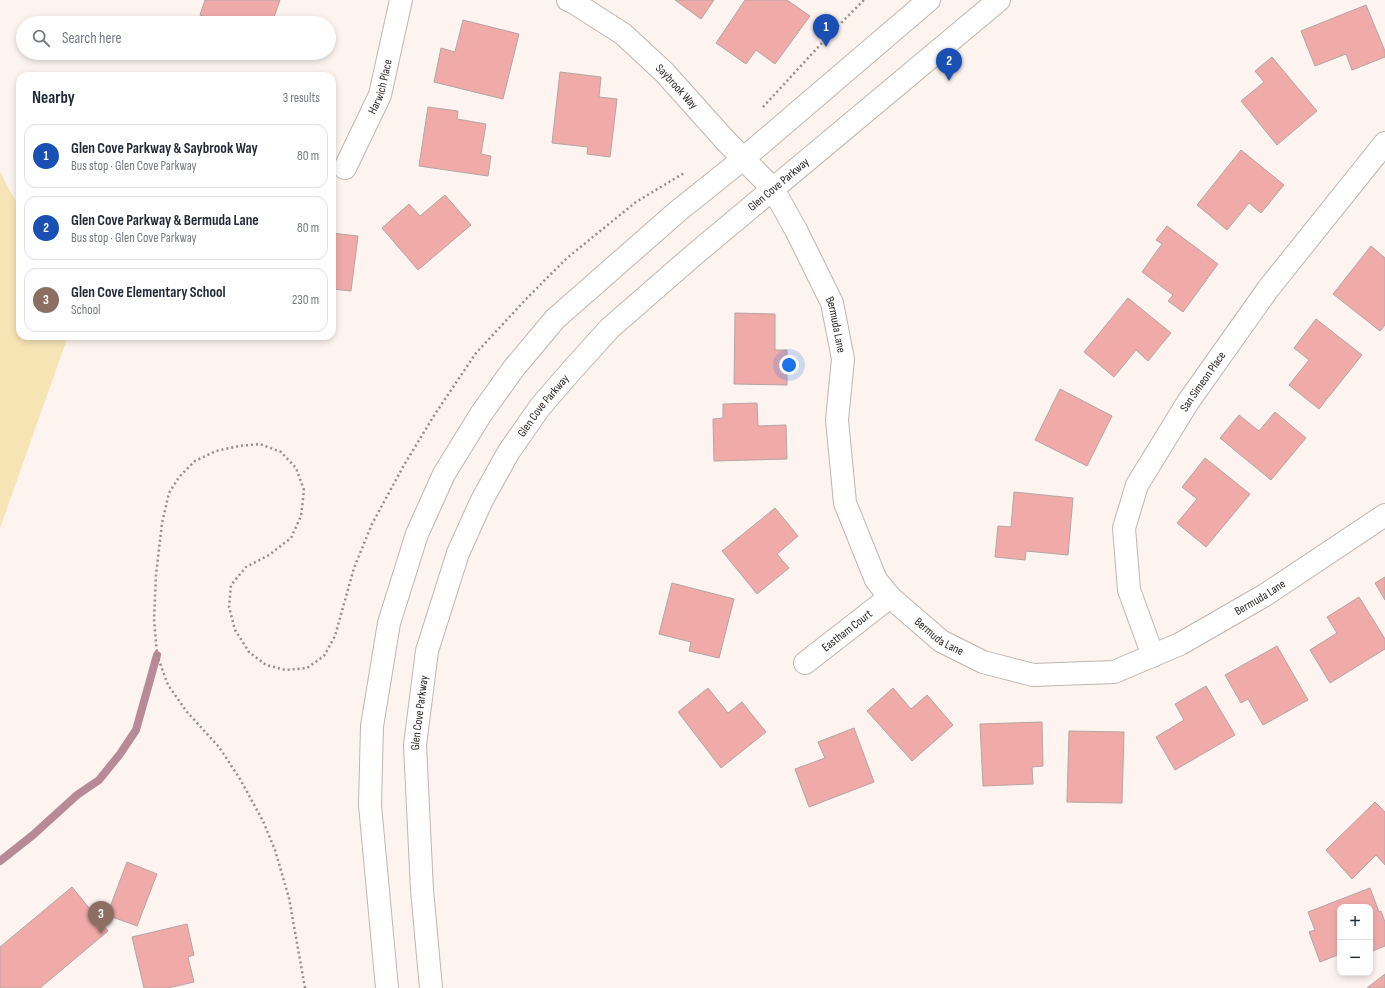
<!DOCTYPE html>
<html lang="en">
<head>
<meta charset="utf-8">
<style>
	:root { --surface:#fff; --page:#f6f6f7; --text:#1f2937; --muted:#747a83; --line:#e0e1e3; --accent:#2563eb }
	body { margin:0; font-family:"Sofia Sans Condensed",sans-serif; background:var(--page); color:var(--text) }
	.controls { position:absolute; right:12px; bottom:12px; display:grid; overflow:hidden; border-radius:8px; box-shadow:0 2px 6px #0003 }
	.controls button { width:36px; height:36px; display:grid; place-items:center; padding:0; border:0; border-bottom:1px solid var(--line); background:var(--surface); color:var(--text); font:20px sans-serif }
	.you { position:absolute; left:789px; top:365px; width:14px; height:14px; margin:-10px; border:3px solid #fff; border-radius:50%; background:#1a73e8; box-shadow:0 0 0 6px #1a73e833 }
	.badge { display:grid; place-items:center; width:26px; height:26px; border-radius:50%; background:var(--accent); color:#fff; font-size:13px; font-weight:700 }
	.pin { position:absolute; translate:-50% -33px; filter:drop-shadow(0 1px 2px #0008) }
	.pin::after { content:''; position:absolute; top:21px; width:14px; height:12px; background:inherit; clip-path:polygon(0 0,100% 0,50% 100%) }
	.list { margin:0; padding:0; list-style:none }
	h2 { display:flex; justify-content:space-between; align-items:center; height:52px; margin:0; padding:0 16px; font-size:17px }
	h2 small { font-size:13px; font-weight:400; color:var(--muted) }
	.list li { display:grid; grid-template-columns:26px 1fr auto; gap:12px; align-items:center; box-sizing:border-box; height:64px; margin:0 8px 8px; padding:0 8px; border:1px solid var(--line); border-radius:12px }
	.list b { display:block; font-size:15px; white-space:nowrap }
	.list p { margin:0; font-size:13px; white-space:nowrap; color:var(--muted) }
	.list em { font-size:13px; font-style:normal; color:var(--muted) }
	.icon { flex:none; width:22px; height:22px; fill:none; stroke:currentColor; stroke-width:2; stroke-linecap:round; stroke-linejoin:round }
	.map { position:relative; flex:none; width:1385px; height:988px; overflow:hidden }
	.search { position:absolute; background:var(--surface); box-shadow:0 2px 6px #0003; left:16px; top:16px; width:320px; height:44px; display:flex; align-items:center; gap:10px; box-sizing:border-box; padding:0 14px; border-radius:22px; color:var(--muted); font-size:15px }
	.panel { position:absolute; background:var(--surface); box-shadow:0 2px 6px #0003; left:16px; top:72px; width:320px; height:268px; border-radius:12px }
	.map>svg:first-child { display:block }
	.green { fill:#f6e4b5 }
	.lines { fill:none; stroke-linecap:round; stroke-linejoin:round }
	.stream { stroke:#b88997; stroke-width:8 }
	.building { fill:#f0aba9; stroke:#b3a5a4 }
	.street-casing { stroke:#c1b5b0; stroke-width:24 }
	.secondary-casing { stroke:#c1b5b0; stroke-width:24 }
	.path { stroke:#958e8b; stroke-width:2.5; stroke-dasharray:2 3; stroke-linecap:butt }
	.street { stroke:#fff; stroke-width:22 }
	.secondary { stroke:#fff; stroke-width:22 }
	.labels { text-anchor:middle; stroke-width:3; stroke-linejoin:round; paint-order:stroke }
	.street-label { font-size:12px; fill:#292523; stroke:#fdf3ef }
</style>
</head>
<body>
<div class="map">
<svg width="1385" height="988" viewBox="0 0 1385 988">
	<rect width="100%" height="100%" fill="#fdf3ef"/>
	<path class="green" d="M0,172l20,37v127h48l-68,192z"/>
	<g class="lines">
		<path class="stream" d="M0,861l33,-26 44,-40 22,-15 21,-26 16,-24 21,-75"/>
	</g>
	<g class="building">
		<path d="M205,0h75l-8,23h-49l-23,-8z"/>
		<path d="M675,0h39l-13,19z"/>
		<path d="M745,0h42l23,16 -35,48 -19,-14 -10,14 -30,-21z"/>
		<path d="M1366,5l19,46v6l-33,13 -6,-16 -31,12 -14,-35z"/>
		<path d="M463,20l56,14 -16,65 -69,-17 7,-34 14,4z"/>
		<path d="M1272,57l45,54 -40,34 -36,-44 23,-19 -9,-11z"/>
		<path d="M560,72l41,5 -2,20 18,2 -7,58 -23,-3 1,-7 -36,-4z"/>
		<path d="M428,107l30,4 -1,8 29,5 -5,30 10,2 -3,20 -69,-10z"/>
		<path d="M1241,150l43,35 -23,28 -12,-10 -22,27 -30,-25z"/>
		<path d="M445,195l26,30 -53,45 -36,-42 27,-24 11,12z"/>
		<path d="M1167,226l51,38 -35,48 -15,-11 5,-6 -31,-23 20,-28 -6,-4z"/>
		<path d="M332,233l26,3 -7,55 -19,-2z"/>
		<path d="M1371,246l14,12v67l-5,6 -47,-37z"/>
		<path d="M1128,298l43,35 -23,28 -12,-11 -22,27 -30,-25z"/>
		<path d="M735,313l40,1v36h12v35l-53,-1z"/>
		<path d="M1316,319l46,36 -43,54 -30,-24 20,-25 -15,-12z"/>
		<path d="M1060,389l52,27 -25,50 -52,-26z"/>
		<path d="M757,403l1,23 28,-1 1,34 -73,2 -1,-42 10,-1v-14z"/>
		<path d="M1275,412l31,26 -35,42 -51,-42 19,-23 20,16z"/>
		<path d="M1205,458l45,36 -44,53 -29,-24 20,-24 -15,-12z"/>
		<path d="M1014,492l59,6 -5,57 -42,-4 -1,9 -30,-3 3,-31 13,1z"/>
		<path d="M775,508l23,28 -21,18 12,14 -32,26 -35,-43z"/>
		<path d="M1385,577v23l-10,-17z"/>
		<path d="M672,583l62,16 -15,59 -30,-7 2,-9 -32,-8z"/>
		<path d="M1359,597l26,42v10l-55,34 -20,-33 27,-17 -10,-16z"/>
		<path d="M1277,646l31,54 -45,25 -15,-26 -7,4 -16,-28z"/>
		<path d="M1206,686l29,49 -60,35 -19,-33 28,-17 -9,-16z"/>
		<path d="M708,688l20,25 14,-11 24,30 -45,36 -43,-56z"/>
		<path d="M893,688l18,21 16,-14 26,30 -41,36 -45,-50z"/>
		<path d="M1042,722l1,44 -11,1 1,17 -50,2 -3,-62z"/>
		<path d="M854,728l20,54 -65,25 -14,-38 30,-11 -7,-16z"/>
		<path d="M1069,731l55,1 -2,71 -55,-1z"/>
		<path d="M1375,802l10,10v53l-9,-10 -24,24 -26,-29z"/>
		<path d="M127,862l30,12 -20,52 -30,-11z"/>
		<path d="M72,887l36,44 -68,57h-40v-41z"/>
		<path d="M1370,888l9,24 2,-1 4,11v24l-15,6v-45h-30v47l-20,8 -11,-30 6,-2 -7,-18z"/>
		<path d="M187,924l7,31 -6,2 6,25 -26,6h-24l-12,-51z"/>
		<path d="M1385,974v14h-18z"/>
	</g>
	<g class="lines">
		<defs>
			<g id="street">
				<path id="s1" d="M568,0l5,2 50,32 41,38 61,68 48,49 23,41 36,73 11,56 -6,61 8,83 31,77 14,17 51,44 42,21 50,13 81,-3 66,-28 85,-49 120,-80"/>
				<path id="s2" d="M345,168l35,-73 21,-95"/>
				<path id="s3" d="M1153,656l-24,-66 -5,-62 13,-43 51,-83 80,-113 117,-146"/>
				<path id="s4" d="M805,663l85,-66"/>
			</g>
			<g id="secondary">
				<path d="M387,988l-17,-183 2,-79 17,-103 28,-89 27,-60 37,-60 33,-46 41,-49 123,-108 65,-52 186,-159"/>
				<path id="s5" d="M431,988l-9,-98 -7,-145 12,-94 31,-98 24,-53 26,-47 32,-46 32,-37 38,-42 85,-74 304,-254"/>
			</g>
		</defs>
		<use href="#street" class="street-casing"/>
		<use href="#secondary" class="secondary-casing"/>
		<g class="path">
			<path d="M763,107l70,-76 31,-31"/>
			<path d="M305,988l-16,-90 -14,-48 -12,-29 -23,-42 -21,-32 -32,-35 -19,-27 -11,-30 -3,-36 2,-44 6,-52 7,-30 10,-16 16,-16 21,-10 23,-5 21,-2 21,8 15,16 8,22 -3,26 -10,22 -22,17 -23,12 -15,18 -2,22 6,23 14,22 17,13 20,5 21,-2 17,-12 11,-20 19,-68 18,-44 32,-59 31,-51 41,-61 51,-55 40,-40 69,-56 48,-29"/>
		</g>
		<use href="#street" class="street"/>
		<use href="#secondary" class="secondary"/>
	</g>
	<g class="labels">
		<g class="street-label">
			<text dy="4" stroke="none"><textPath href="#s2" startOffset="89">Harwich Place</textPath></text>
			<text dy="4" stroke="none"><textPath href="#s1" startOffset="140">Saybrook Way</textPath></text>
			<text dy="4" stroke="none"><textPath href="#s5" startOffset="936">Glen Cove Parkway</textPath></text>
			<text dy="4" stroke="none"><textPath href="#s1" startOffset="431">Bermuda Lane</textPath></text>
			<text dy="4" stroke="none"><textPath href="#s3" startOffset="300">San Simeon Place</textPath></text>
			<text dy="4" stroke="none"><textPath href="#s5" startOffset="612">Glen Cove Parkway</textPath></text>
			<text dy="4" stroke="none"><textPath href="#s1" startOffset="1127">Bermuda Lane</textPath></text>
			<text dy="4" stroke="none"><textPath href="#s4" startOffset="53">Eastham Court</textPath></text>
			<text dy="4" stroke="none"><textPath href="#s1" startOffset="779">Bermuda Lane</textPath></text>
			<text dy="4" stroke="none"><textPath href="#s5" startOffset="276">Glen Cove Parkway</textPath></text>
		</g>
	</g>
</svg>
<div class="controls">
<button>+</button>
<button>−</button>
</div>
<div class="you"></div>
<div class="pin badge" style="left:826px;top:47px;background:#1a4fb4">1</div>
<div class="pin badge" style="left:949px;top:81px;background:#1a4fb4">2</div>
<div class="pin badge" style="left:101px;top:934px;background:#8d6e63">3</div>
<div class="search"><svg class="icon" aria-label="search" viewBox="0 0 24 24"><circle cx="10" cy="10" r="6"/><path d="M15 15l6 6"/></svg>Search here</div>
<section class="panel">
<h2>Nearby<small>3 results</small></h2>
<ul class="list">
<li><span class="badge" style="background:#1a4fb4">1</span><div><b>Glen Cove Parkway &amp; Saybrook Way</b><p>Bus stop · Glen Cove Parkway</p></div><em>80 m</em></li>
<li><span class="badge" style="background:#1a4fb4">2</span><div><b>Glen Cove Parkway &amp; Bermuda Lane</b><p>Bus stop · Glen Cove Parkway</p></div><em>80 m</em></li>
<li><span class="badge" style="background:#8d6e63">3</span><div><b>Glen Cove Elementary School</b><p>School</p></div><em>230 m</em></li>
</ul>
</section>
</div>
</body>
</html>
